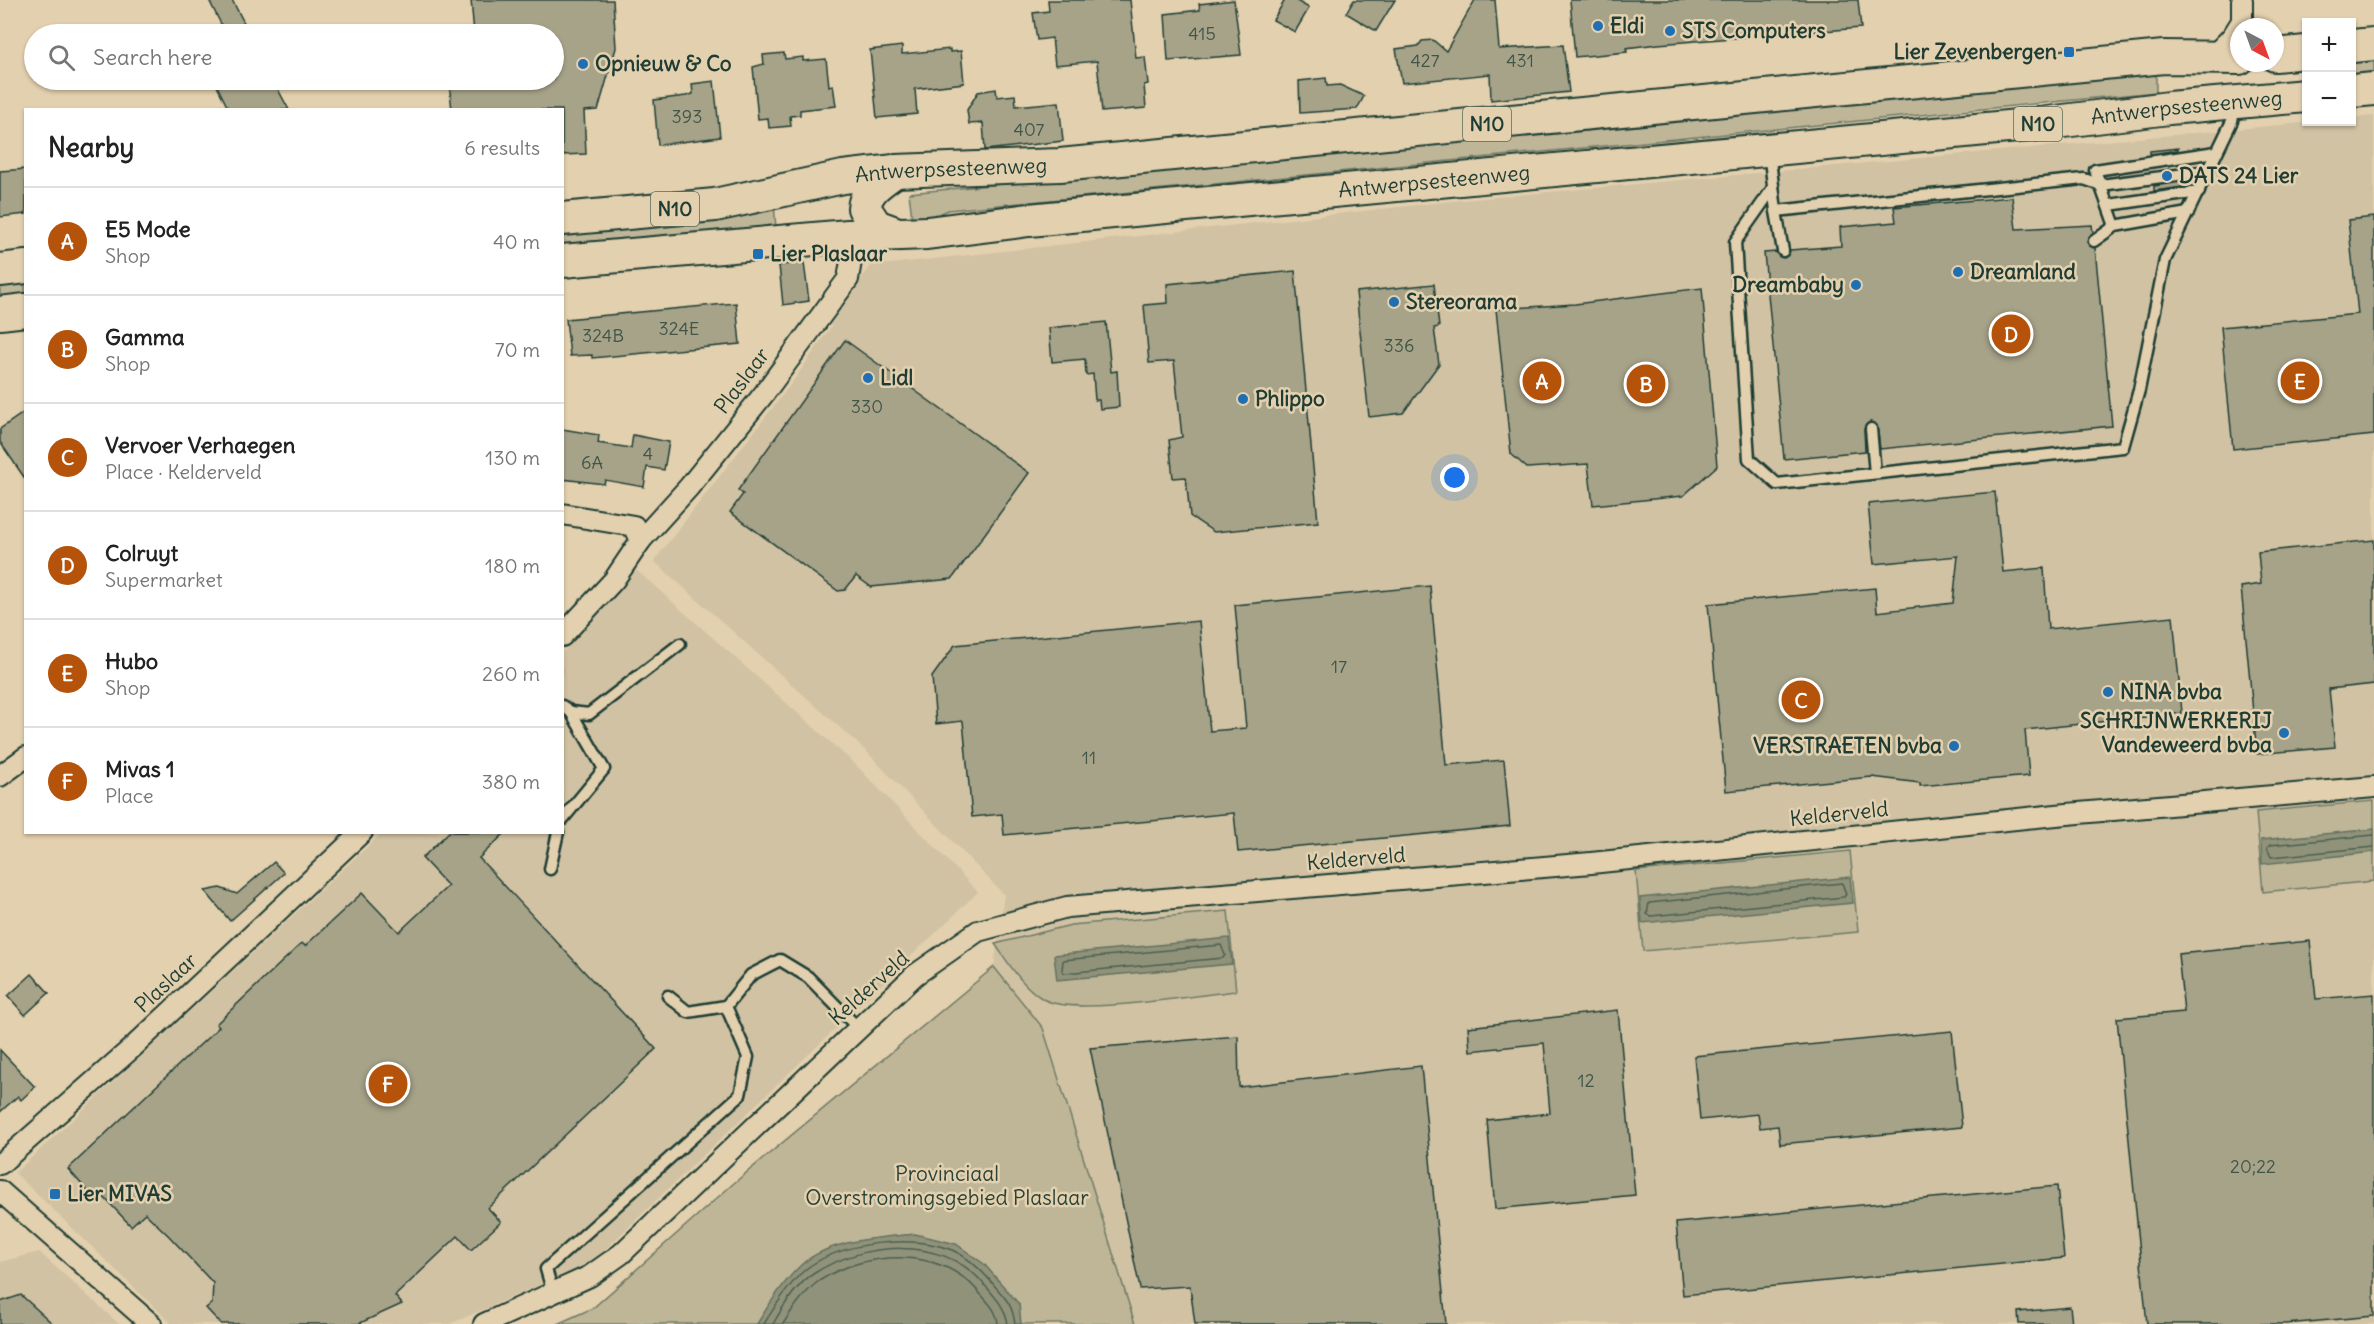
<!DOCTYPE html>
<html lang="en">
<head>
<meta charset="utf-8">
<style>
	:root { --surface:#fff; --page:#f6f6f6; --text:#222; --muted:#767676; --line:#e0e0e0; --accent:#b45309 }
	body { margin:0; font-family:Delius,sans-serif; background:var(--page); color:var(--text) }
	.controls { position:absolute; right:18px; top:18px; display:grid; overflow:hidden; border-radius:0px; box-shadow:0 2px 4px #0004 }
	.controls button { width:54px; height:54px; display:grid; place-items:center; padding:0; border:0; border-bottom:2px solid var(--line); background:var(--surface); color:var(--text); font:30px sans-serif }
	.compass { position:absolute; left:2230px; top:18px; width:54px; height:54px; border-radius:50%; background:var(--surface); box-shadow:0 2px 4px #0004; rotate:139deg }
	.you { position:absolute; left:1455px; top:478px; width:21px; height:21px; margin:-15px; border:4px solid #fff; border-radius:50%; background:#1a73e8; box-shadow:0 0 0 9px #1a73e833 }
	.badge { display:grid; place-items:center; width:39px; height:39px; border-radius:50%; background:var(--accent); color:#fff; font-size:20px; font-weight:700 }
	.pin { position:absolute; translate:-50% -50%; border:3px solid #fff; box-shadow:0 2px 6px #0006 }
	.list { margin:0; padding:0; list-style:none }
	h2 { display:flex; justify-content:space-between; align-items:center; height:78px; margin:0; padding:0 24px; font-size:26px }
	h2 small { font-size:20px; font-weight:400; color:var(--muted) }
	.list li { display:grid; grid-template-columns:39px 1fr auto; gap:18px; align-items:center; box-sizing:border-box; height:108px; padding:0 24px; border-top:2px solid var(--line) }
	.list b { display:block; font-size:22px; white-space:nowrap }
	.list p { margin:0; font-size:20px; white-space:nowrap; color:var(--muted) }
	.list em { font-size:20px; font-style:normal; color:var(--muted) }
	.icon { flex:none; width:33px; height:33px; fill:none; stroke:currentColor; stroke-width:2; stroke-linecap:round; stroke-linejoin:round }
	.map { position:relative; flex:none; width:2374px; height:1324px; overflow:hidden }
	.search { position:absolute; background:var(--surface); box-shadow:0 2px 4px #0004; left:24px; top:24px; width:540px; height:66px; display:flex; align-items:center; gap:15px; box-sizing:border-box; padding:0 21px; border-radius:33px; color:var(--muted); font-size:22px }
	.panel { position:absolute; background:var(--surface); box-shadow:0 2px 4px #0004; left:24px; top:108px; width:540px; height:726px; border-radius:0px }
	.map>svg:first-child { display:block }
	.built { fill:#d1c2a3 }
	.green { fill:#bfb698; stroke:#6f7a66; stroke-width:1.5 }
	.water { fill:#90937a; stroke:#63715e; stroke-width:1.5 }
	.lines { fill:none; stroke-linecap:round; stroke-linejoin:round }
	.shore { stroke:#4c5f50; stroke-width:1.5 }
	.building { fill:#a7a389; stroke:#1f3d34; stroke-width:1.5 }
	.lane-casing { stroke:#1f3d34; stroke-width:15 }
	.street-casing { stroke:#1f3d34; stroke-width:24 }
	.primary-casing { stroke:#1f3d34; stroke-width:36 }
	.lane { stroke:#e3d0ae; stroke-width:10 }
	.street { stroke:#e3d0ae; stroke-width:20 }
	.primary { stroke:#e3d0ae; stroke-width:32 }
	.poi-dot { fill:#1f6fb2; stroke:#e3d0ae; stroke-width:2 }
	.labels { text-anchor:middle; stroke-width:5; stroke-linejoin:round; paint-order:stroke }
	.number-label { font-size:18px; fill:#415649 }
	.shield { fill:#e3d0ae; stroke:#5a6959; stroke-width:1.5 }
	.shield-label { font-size:20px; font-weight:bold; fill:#1f3d34 }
	.poi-label { font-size:21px; font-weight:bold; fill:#1f3d34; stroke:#e3d0ae; text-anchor:start }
	.street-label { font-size:21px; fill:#1f3d34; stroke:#e3d0ae }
	.park-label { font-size:21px; fill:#274339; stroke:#e3d0ae }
</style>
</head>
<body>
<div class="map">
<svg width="2374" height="1324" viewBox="0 0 2374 1324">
	<rect width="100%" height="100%" fill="#e3d0ae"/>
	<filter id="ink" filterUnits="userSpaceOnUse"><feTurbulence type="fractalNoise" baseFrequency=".0167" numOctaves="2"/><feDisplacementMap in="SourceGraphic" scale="12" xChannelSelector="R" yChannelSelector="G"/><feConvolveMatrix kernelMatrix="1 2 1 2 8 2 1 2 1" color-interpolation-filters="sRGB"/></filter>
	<g filter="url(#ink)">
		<g class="built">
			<path d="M2374,116v1208h-1239l-92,-296 -49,-61 10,-72 -138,-144 -212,-190 137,-177 40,-57 -2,-8 42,-53 581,-65 861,-79h39v-4z"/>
			<path d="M634,568l221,196 123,128 -386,370 -142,62h-278l-157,-151 367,-340 180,-1 1,-179z"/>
			<path d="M39,1252l80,72h-119v-62z"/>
		</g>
		<g class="green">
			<path d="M2374,55v17l-22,2v-17z"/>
			<path d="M2156,73v19l-1208,118 -13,6 -23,2 -3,-25z"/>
			<path d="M774,204l2,24 -213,20v-18z"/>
			<path d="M25,279v20l-25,3v-21z"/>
			<path d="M2374,801v80l-111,11 -7,-80z"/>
			<path d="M1850,851l8,81 -215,19 -7,-80z"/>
			<path d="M1228,911l8,80c-40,4 -163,26 -193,8 -21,-13 -34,-35 -48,-55l76,-19z"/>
			<path d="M994,967l49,61 92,296h-578l36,-16 141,-125z"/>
		</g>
		<g class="water">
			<path d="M2374,829v23l-112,12 -1,-24z"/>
			<path d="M1850,877l3,26 -211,20 -2,-25z"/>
			<path d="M1229,938l3,26 -175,16 -3,-25z"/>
			<path d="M915,1234l41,10 28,20 35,40 2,20h-264c12,-20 27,-43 44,-59 29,-26 78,-27 114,-31z"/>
		</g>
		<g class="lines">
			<g class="shore">
				<path d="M2374,835l-104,10 -3,3 4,9 103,-10"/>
				<path d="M1842,883l4,11 -2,3 -193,19 -4,-2 2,-11z"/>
				<path d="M1221,945l4,10 -2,3 -158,15 -3,-2 1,-11z"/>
				<path d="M764,1324c11,-18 26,-42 42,-55 34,-27 106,-35 146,-19 17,7 31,22 42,35 13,15 18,19 21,39"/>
				<path d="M773,1324c9,-16 24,-40 40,-50 49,-32 128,-39 169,8 12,14 23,24 26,42"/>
				<path d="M783,1324c8,-13 23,-34 36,-43 46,-30 119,-35 158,9 9,11 20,19 21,34"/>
			</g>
		</g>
		<g class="building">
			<path d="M209,0h23l18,34h-24z"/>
			<path d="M471,0h142l3,48 -18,62 -14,1 2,43 -24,1v-45h-110l-3,-28 105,-2v-46h-36l-1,-6 -43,5z"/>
			<path d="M1048,0h82l6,58 9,-1 3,27 -4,1 2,23 -44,4 -5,-51 -42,4 -3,-27 -15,2 -4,-27 16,-2z"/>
			<path d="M1234,0l7,55 -73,6 -3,-47 35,-4 -1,-6z"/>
			<path d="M1285,0h10l14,8 -14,24 -22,-12z"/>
			<path d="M1354,0h41l-19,31 -30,-18z"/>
			<path d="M1475,0h20l4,49 64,-4 6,47 -78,8 -1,-26 -88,9 -6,-34 22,-3 4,-5 11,-1 13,11z"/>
			<path d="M1570,0h288l3,28 -203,16 -32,4 1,4 -52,5z"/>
			<path d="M902,46v8l48,-5v3l11,-1 3,32 -49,6 2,25 -40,4 -7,-68z"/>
			<path d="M784,53l1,6 18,-2v4l23,-2 3,27 4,-1 3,21 -36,4v5l-10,1 1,10 -22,2 -1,-10 -10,1 -5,-52 11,-3 -1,-9z"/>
			<path d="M1326,78l1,8 13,-1 24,11 -7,13 -57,4 -1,-32z"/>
			<path d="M214,80h59l16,30h-60z"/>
			<path d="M714,81l6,56 -62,8 -4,-45 32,-4 7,-2 -1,-10z"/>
			<path d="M996,89l1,8 18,-2 1,11 43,-4 4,39 -78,9 -2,-27 -14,1 -2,-14 11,-18z"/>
			<path d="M2178,148v2l-28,4v-3z"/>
			<path d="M26,169v45l-26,3v-46z"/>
			<path d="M2181,182l1,5 -28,4v-5z"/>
			<path d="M2012,197l4,32 76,-4 1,8 -6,9 8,6 17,178 -232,23 -3,-24 -7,-3 -6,7 1,22 -81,8 -20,-206 12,-1 8,6 6,-8 51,-4 -1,-19 56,-5 -2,-15z"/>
			<path d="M2374,217v218l-141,14 -12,-122 137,-13 -10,-94z"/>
			<path d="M804,263l5,38 -26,4 -4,-40z"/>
			<path d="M1295,271l23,251 -104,10 -24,-16 -4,-39 -13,1 -4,-38 13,-3 -8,-76 -25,2 -5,-58 24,-2 -1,-19z"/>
			<path d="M1434,284l5,43 -5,1 5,36 -36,49 -34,4 -13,-125z"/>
			<path d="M1702,288l15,178 -34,30 -90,9 -5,-41 -61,4 -16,-14 -15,-145 79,-5z"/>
			<path d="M736,303l4,41 -148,14v-3l-22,1 -4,-37z"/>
			<path d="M1106,322l5,50 6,-1 2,36 -19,2 -1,-9h-4l-2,-26 -7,1 -1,-16 -33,3 -3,-34z"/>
			<path d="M845,340l184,133 -77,106 -81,8 -15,-11 -11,14 -7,1 -108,-79 13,-18 -5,-4z"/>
			<path d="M26,411v69l-26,-38v-13z"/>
			<path d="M562,429l37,6 -1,8 33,5 2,-13 36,7 -5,28 -17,-3 -3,20 -39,-7 -1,4 -42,-5z"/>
			<path d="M1995,492l8,80 41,-4 4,61 125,-13 9,97 -157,17 4,46 -109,10v-3l-48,-6 -146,14 -18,-187 167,-16 2,24 76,-9 5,-47 -84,8 -6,-60z"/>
			<path d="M2374,540v144l-45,5 6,58 -78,7 -16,-167 20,-3 -3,-32z"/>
			<path d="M1430,586l16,179 58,-5 6,66 -272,26 -4,-39 -230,22 -2,-21 -30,3 -9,-96 -27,3 -4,-47 23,-32 244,-24 11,110 36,-3 -11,-123z"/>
			<path d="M449,832h57l-27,26 177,191 -168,159 13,14 -30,28 -13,-14 -63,60 7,8 -44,20h-137l-15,-16 6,-5 1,-20 -44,-47 -24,-23 -14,13 -33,-35 -6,5 -24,-27 151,-142 -3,-3 86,-81 3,3 57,-53 37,39 49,-46 -26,-28z"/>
			<path d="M274,862l10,11 -54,48 -25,-30 15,-3 17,6z"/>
			<path d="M2310,941l6,58 58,-5v322l-88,8h-139l-30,-306 67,-6 -6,-58z"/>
			<path d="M32,974l17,19 -24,22 -17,-19z"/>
			<path d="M1618,1010l17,185 -140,14 -8,-89 63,-7 -6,-70 -74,8 -2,-24z"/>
			<path d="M1952,1031l10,96 -182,17 -2,-18 -18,2 -2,-14 -58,6 -6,-64z"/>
			<path d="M1238,1036l1,51 182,-21 25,258h-251l-5,-38 -50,3 -50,-241z"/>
			<path d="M0,1050l35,37 -14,13 -3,-4 -18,16z"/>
			<path d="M2057,1186l7,72 -381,37 -7,-72z"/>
			<path d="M21,1295l32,29h-53v-22z"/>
			<path d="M2070,1307l2,17h-53l-1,-12z"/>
		</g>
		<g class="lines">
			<defs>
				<g id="lane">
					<path d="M1769,151l7,60 308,-32 17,6 107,-14"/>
					<path d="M1773,188l-38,54 14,217 28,25 346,-37 16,-57 26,-130 67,-139 3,-15"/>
					<path d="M2109,205l90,-13"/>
					<path d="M1776,211l7,40"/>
					<path d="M2115,226l-20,-56 121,-18"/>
					<path d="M2094,241l21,-15 73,-13"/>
					<path d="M1871,429l4,44"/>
					<path d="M562,706l9,6 18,2 91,-70"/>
					<path d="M562,820l42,-51 -33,-57"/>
					<path d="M550,869l8,-37"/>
					<path d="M668,996l20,16 38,-6 25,-31 29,-15 28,17 51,52"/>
					<path d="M553,1293l-7,-24 194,-174 8,-38 -22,-51"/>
				</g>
				<g id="street">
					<path d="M2242,0v21l4,6"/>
					<path d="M2210,59l22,-22 10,-16"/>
					<path d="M562,514l72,12 7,14"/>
					<path d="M562,636l52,-56 27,-40 48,-53 74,-92 85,-116 3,-18 -3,-25"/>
					<path d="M0,776l26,-19"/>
					<path d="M0,1164l132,-116 230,-216"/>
					<path d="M0,1191l151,133"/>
					<path d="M484,1324l106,-48 31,-22 294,-279 63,-44 89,-24 524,-44 465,-48 318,-28"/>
				</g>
				<g id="primary">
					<path d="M2352,46l22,-2"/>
					<path d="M2275,55l31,-3"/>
					<path d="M2352,91l22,-2"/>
					<path d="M895,171c-14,11 -29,18 -31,37l12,18 22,8"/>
					<path id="s1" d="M562,219l153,-14 128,-28 52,-6 165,-6 1104,-108 75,1"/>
					<path id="s2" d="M562,261l286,-25 79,-3 102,-13 1010,-96 130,-16 137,-12"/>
					<path d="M0,270l26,-3"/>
					<path d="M0,313l26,-3"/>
				</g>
			</defs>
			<use href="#lane" class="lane-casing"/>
			<use href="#street" class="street-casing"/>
			<use href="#primary" class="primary-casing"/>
			<use href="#lane" class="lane"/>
			<use href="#street" class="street"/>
			<use href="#primary" class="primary"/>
		</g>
	</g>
	<g class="poi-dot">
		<circle cx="1598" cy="26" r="6"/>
		<circle cx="1670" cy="31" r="6"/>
		<rect x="2063" y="46" width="12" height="12" rx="3"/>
		<circle cx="583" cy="64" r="6"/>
		<circle cx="2167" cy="176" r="6"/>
		<rect x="752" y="248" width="12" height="12" rx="3"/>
		<circle cx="1958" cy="272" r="6"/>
		<circle cx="1856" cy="285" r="6"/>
		<circle cx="1394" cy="302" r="6"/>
		<circle cx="868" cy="378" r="6"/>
		<circle cx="1243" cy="399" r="6"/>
		<circle cx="2108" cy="692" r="6"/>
		<circle cx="2284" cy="733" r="6"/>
		<circle cx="1954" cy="746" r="6"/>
		<rect x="49" y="1188" width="12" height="12" rx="3"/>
	</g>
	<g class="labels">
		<g class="number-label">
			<text x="1202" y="40">415</text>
			<text x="1425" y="67">427</text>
			<text x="1520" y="67">431</text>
			<text x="687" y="123">393</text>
			<text x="1029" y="136">407</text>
			<text x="679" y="335">324E</text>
			<text x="603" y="342">324B</text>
			<text x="1399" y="352">336</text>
			<text x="867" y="413">330</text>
			<text x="648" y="460">4</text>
			<text x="592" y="469">6A</text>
			<text x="1339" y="673">17</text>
			<text x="1089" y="764">11</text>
			<text x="1586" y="1087">12</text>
			<text x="2253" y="1173">20;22</text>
		</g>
		<g class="shield">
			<rect x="1463" y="107" width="48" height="34" rx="4.5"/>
			<rect x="2014" y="107" width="48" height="34" rx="4.5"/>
			<rect x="651" y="192" width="48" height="34" rx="4.5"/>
		</g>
		<g class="shield-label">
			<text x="1487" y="131">N10</text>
			<text x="2038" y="131">N10</text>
			<text x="675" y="216">N10</text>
		</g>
		<g class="poi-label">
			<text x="1610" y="33">Eldi</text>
			<text x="1682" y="38">STS Computers</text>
			<text x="2057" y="59" text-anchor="end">Lier Zevenbergen</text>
			<text x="595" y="71">Opnieuw &amp; Co</text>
			<text x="2179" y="183">DATS 24 Lier</text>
			<text x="770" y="261">Lier Plaslaar</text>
			<text x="1970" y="279">Dreamland</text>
			<text x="1844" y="292" text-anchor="end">Dreambaby</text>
			<text x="1406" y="309">Stereorama</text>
			<text x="880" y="385">Lidl</text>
			<text x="1255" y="406">Phlippo</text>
			<text x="2120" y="699">NINA bvba</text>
			<text x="2272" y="728" text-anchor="end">SCHRIJNWERKERIJ<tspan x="2272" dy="24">Vandeweerd bvba</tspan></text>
			<text x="1942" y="753" text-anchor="end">VERSTRAETEN bvba</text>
			<text x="67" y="1201">Lier MIVAS</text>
		</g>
		<g class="street-label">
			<text dy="7" stroke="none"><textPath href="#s2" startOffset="1632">Antwerpsesteenweg</textPath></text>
			<text dy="7" stroke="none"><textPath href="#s1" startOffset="393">Antwerpsesteenweg</textPath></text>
			<text dy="7" stroke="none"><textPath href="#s2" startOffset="876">Antwerpsesteenweg</textPath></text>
			<text transform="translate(742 381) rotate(-53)" y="7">Plaslaar</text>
			<text transform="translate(1839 814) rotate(-6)" y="7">Kelderveld</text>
			<text transform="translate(1356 859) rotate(-5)" y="7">Kelderveld</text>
			<text transform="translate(166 983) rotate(-43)" y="7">Plaslaar</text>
			<text transform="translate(869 988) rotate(-42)" y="7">Kelderveld</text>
		</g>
		<g class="park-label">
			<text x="947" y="1181">Provinciaal<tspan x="947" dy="24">Overstromingsgebied Plaslaar</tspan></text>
		</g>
	</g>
</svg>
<div class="controls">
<button>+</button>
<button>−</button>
</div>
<svg class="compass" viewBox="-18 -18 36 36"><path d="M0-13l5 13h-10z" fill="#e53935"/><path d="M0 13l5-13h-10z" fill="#767676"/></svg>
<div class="you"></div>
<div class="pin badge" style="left:1542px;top:381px">A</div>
<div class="pin badge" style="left:1646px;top:384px">B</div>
<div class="pin badge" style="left:1801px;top:700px">C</div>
<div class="pin badge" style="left:2011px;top:334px">D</div>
<div class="pin badge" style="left:2300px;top:381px">E</div>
<div class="pin badge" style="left:388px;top:1084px">F</div>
<div class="search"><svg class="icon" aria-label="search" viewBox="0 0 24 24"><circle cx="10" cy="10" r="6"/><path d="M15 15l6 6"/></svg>Search here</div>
<section class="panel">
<h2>Nearby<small>6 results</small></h2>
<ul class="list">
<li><span class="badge">A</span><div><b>E5 Mode</b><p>Shop</p></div><em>40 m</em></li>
<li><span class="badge">B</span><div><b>Gamma</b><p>Shop</p></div><em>70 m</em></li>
<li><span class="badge">C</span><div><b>Vervoer Verhaegen</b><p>Place · Kelderveld</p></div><em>130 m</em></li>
<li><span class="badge">D</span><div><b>Colruyt</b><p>Supermarket</p></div><em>180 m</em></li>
<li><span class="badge">E</span><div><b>Hubo</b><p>Shop</p></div><em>260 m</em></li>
<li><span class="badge">F</span><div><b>Mivas 1</b><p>Place</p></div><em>380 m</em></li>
</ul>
</section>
</div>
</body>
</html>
